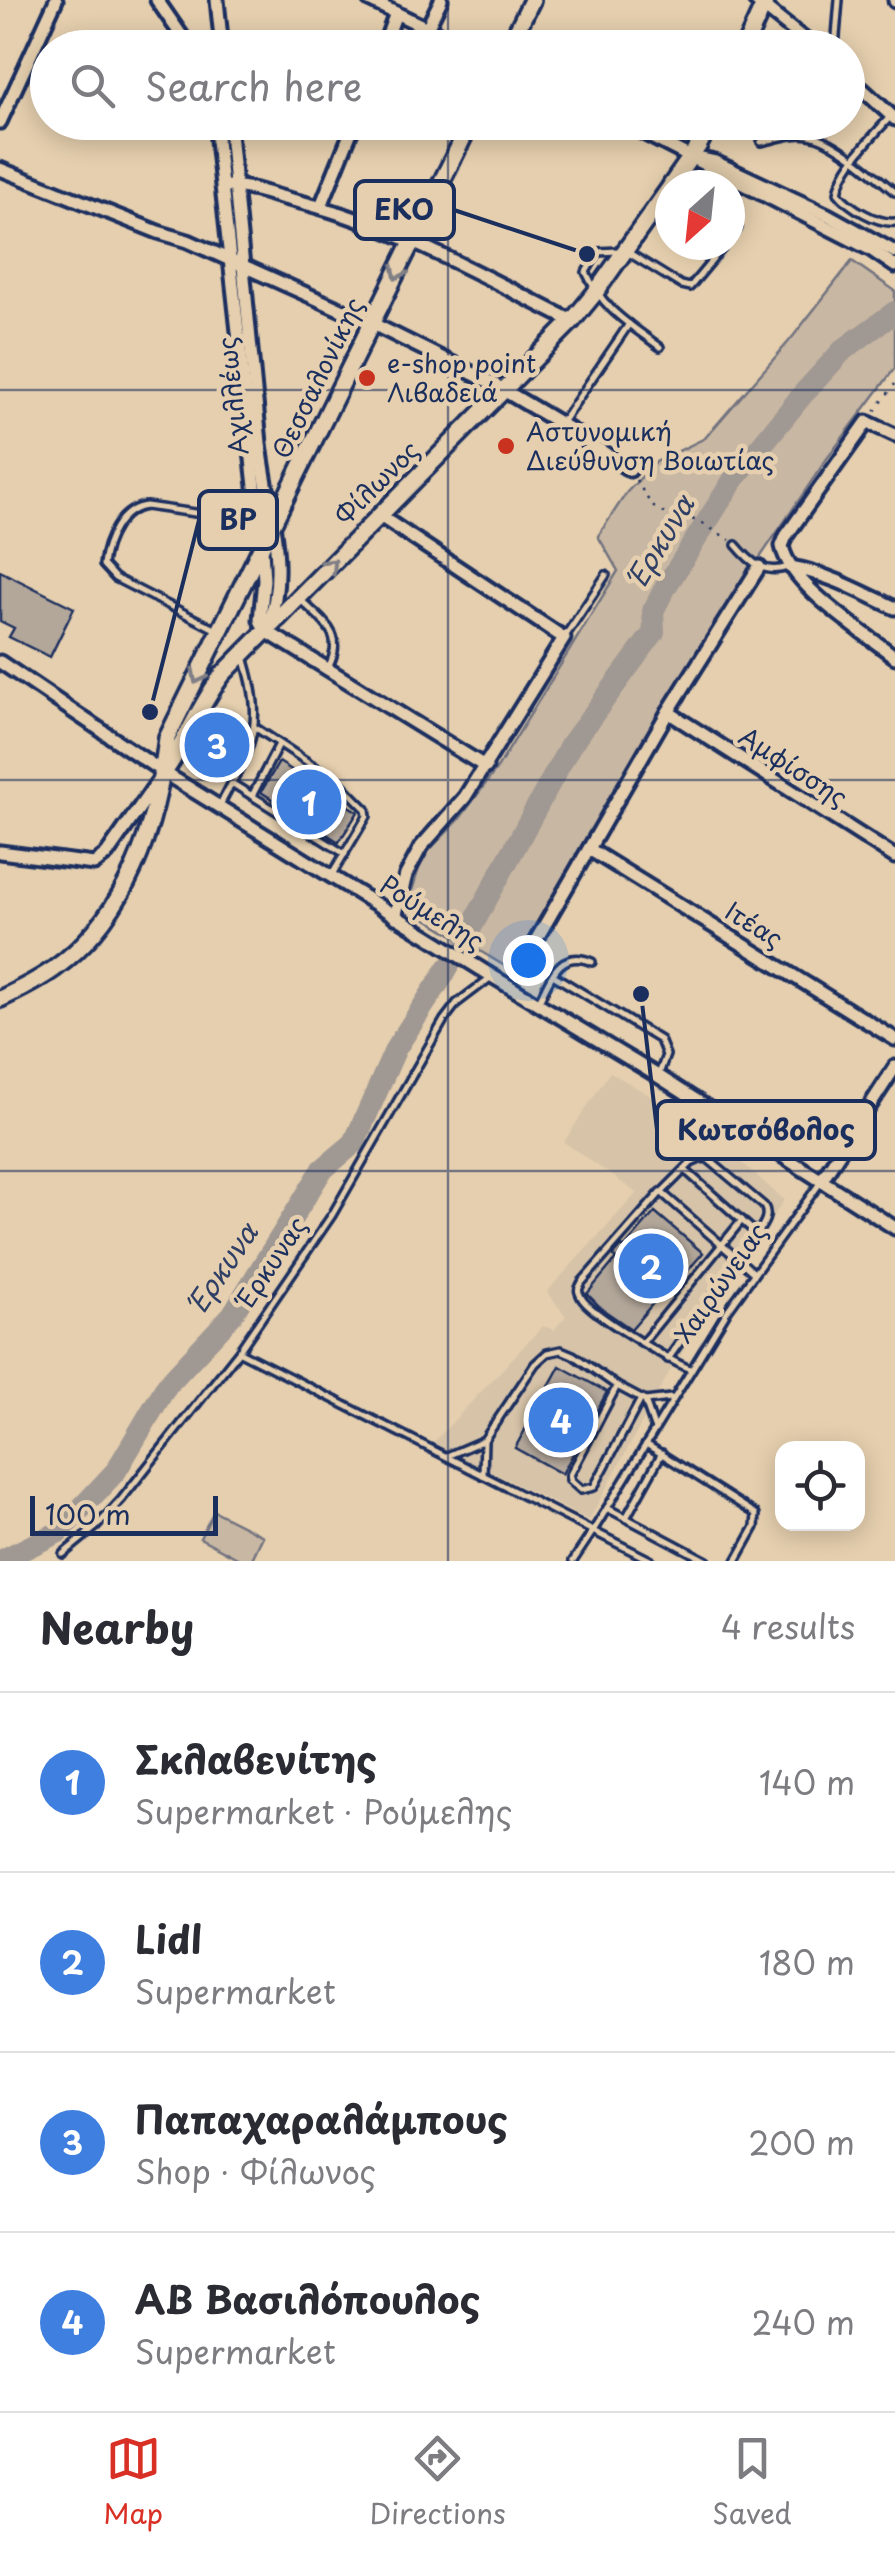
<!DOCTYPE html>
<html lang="en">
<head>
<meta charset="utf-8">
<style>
	:root { --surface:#fff; --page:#f2f2f3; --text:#2b2b33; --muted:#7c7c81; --line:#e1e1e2; --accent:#d93025 }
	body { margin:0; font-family:"Playpen Sans",sans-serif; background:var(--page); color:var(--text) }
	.controls { position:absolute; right:30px; bottom:30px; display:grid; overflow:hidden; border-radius:20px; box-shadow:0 5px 25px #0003 }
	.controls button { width:90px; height:90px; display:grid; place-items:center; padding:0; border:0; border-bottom:2px solid var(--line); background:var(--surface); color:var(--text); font:50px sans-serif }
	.compass { position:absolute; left:655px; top:170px; width:90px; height:90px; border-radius:50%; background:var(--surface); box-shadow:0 5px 25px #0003; rotate:207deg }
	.scale { position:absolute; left:30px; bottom:25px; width:188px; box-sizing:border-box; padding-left:10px; border:5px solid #1b2f5e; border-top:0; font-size:28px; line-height:35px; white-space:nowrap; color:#1b2f5e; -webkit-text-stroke:8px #e5cfae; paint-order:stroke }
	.you { position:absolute; left:528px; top:960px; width:35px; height:35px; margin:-25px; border:8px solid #fff; border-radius:50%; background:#1a73e8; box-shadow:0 0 0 15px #1a73e833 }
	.badge { display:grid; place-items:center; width:65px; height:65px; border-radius:50%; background:var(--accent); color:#fff; font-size:32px; font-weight:700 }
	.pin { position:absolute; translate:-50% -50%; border:5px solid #fff; box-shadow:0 2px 10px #0006 }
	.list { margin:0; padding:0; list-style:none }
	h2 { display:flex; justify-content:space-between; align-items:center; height:130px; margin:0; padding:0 40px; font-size:42px }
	h2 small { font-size:32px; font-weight:400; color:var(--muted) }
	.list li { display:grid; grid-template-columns:65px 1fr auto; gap:30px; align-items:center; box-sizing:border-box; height:180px; padding:0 40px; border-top:2px solid var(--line) }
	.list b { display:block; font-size:38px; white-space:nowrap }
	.list p { margin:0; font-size:32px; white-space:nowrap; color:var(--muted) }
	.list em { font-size:32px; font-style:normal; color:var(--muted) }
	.icon { flex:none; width:55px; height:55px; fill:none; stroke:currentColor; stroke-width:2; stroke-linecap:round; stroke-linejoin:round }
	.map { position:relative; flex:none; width:895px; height:1561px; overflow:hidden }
	.search { position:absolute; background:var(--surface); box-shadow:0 5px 25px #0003; left:30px; right:30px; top:30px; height:110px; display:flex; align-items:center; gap:25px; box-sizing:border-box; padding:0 35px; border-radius:55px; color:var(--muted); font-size:38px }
	.sheet { height:850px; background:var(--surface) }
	nav { display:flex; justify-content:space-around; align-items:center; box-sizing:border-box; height:140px; border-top:2px solid var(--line); background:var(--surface); font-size:28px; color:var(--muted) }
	nav a { display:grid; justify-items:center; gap:5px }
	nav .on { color:var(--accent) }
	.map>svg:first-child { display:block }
	.built { fill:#d6c3a8 }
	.green { fill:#c8b7a2; stroke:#727380; stroke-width:2.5 }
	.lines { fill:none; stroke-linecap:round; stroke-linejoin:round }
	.river { stroke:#a09893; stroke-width:22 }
	.building { fill:#b3a79a; stroke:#1b2f5e; stroke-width:2.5 }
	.lane-casing { stroke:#1b2f5e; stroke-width:12 }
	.street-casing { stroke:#1b2f5e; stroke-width:19 }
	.secondary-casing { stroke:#1b2f5e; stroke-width:22 }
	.path { stroke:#1b2f5e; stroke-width:2.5; stroke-dasharray:2.5 8; stroke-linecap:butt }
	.lane { stroke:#e5cfae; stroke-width:5 }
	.street { stroke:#e5cfae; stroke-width:11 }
	.secondary { stroke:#e5cfae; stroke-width:15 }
	.oneway { stroke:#807f86 }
	.grid { fill:none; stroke:#1b2f5e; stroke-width:2.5; stroke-opacity:0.55 }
	.poi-dot { fill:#c8321e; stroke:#e5cfae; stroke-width:4 }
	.labels { text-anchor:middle; stroke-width:9; stroke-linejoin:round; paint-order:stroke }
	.poi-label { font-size:25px; fill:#1b2f5e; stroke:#e5cfae; text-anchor:start }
	.street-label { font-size:25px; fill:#1b2f5e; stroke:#e5cfae }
	.water-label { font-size:28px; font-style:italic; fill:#2f3f66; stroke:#e5cfae }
	.leader { fill:none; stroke:#1b2f5e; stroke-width:4 }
	.callout-dot { fill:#1b2f5e; stroke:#e5cfae; stroke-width:4 }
	.callout { fill:#e5cfae; stroke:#1b2f5e; stroke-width:4 }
	.callout-label { font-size:28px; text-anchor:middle; font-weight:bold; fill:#1b2f5e }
</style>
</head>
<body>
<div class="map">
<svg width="895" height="1561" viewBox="0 0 895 1561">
	<rect width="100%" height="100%" fill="#e5cfae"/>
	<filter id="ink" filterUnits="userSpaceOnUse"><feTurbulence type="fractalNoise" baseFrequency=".01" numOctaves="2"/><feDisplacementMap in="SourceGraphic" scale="20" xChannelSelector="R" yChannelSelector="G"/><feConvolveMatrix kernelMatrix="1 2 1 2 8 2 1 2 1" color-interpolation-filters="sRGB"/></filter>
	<g filter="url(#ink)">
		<path class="built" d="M610,1072l89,53 85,75 -114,171 -81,149 -156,-77 110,-117 11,4 12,-14 -19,-24 90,-99 -73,-51z"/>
		<g class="green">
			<path d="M852,261l43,30v77l-69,92 -96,142 -68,108 -149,261 -106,-64 13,-42 9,-15 29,-29 40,-54 120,-196 -20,-35 29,-44 29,-30 49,-24 86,-99z"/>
			<path d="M214,1511l49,25 -12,25h-8l-43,-23z"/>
		</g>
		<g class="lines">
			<g class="river">
				<path d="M466,937l104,-191 84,-114 -1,-21 12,-23 69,-109 69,-85 40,-44 52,-38"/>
				<path d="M0,1561l59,-29 57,-61 51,-86 65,-70 90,-145 32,-27 42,-95 52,-80"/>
			</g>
		</g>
		<g class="building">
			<path d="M0,571l74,37 -24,49 -41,-20 5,-9 -14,-7z"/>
			<path d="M218,714l18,5 -6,29h-3l-3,10 -2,-1 -3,12 -5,-1 -3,6 -15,-8z"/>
			<path d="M279,762l79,50 -19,30 -78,-50z"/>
			<path d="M655,1212l48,41 -20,23 -4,-3 -48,56 -29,-20 -15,-15 29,-35 -3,-3 9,-10 2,2z"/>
			<path d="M560,1366l47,26 -45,82 -47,-26z"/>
		</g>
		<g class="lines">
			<defs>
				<g id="lane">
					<path d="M835,48l4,-48"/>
					<path d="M889,118c-18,21 -47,48 -51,75 11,14 39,31 57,29"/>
					<path d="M761,142c15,-3 33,-10 48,-7 26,4 65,40 86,57"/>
					<path d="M730,239l8,-11"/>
					<path d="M618,251l-20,1 -12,20c17,38 42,51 74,75"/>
					<path d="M629,253l52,32 9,2 35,-42"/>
					<path d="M561,424l68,-100"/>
					<path d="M736,545c15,18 29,30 52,22"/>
					<path d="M299,598c22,23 47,34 30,68"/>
					<path d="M219,631l-104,-53 -12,-13c3,-25 17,-56 43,-59l112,16"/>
					<path d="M564,638l42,-63"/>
					<path d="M256,728l85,56 25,25 1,7 -34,57"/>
					<path d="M233,784l112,70"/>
					<path d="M252,796l27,-52"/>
					<path d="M220,805c32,-60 45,-77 25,-145"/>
					<path d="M553,975l107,65 6,15 -7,19"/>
					<path d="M538,1003c13,-25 21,-55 54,-41"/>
					<path d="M685,1170l72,64"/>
					<path d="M662,1192l29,-29 11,-5 6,1 56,47c6,10 -1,19 -7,28l-89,125"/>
					<path d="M643,1342l99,-122"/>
					<path d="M240,1352l412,209"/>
					<path d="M690,1369c-19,-8 -102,-56 -109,-72 -4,-8 -3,-7 1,-15l79,-90 93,81"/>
					<path d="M617,1386l-47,89v5l11,10 13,-3 47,-88"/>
					<path d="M645,1401l9,26"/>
					<path d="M646,1444l110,70 -1,13 -19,34"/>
					<path d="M447,1456l37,-16 51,-76 12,-11 14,-3 12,5 44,31 28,15 26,-3"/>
					<path d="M483,1475l1,-35"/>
					<path d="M607,1508l100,53"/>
					<path d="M626,1518l36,-65"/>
					<path d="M63,1554l34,-28 24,-26 118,-149 93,-136 112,-195 13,-17 33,-25"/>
					<path d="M573,1561l20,-30 135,-221 92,-127"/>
				</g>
				<g id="street">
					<path d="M157,0l33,48"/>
					<path d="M217,0l5,48"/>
					<path d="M369,0l99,48"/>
					<path d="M755,0l60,48"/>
					<path d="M895,0v1"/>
					<path d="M427,28l14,-28"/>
					<path d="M383,48l13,-35"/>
					<path d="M848,76l47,43"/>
					<path d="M0,122l56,-122"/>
					<path d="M215,122l47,428 2,30 -4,40 6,11"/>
					<path d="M229,122c10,107 20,214 31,321 6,58 30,125 8,182"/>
					<path d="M622,122l248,127 25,17"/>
					<path d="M701,159l14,3 113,53 67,37"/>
					<path d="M0,169l158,63 30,9 185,83 117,58 71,42 69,46"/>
					<path d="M228,186c21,0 40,8 60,13 101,23 192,76 284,122"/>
					<path d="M321,206l34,-84"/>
					<path d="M895,435l-28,-13 -81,114 -4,10c8,40 81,85 113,111"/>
					<path d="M380,516l184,122 -99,159 -44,50 -15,28 -11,42"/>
					<path d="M790,567c37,6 71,25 105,41"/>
					<path d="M266,631l220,136"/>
					<path d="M0,662l163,110 329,204 166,100 237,152"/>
					<path d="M668,712l227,145"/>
					<path d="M589,849l306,190"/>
					<path d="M0,852l94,12 13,-10 51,-73"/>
					<path d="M528,954l140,-242 91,-145"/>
					<path d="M821,1181l74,-114"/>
				</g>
				<g id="secondary">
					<path d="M508,48l24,-48"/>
					<path d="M744,48l22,-48"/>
					<path d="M671,185l28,-40 11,-23"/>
					<path d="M165,771c22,-31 35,-67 58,-97l349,-353 23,-28 75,-106"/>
					<path d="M0,999c19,-9 37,-18 54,-30 74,-53 103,-145 113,-231l304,-616"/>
				</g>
			</defs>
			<use href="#lane" class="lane-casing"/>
			<use href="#street" class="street-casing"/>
			<use href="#secondary" class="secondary-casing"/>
			<g class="path">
				<path d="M875,411l20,-27"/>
				<path d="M636,480l16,26 12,7 35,8 31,19"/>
			</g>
			<use href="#lane" class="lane"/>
			<use href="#street" class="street"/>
			<use href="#secondary" class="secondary"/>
		</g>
		<defs><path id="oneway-chevron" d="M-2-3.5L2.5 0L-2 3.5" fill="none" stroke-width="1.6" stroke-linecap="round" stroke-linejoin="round" transform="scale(2.5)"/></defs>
		<g class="oneway">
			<use href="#oneway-chevron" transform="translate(398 273) rotate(116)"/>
			<use href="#oneway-chevron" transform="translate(331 565) rotate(-45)"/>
			<use href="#oneway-chevron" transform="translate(198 677) rotate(117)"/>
		</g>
	</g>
	<path class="grid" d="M448,0v48M448,122v1439M0,390h895M0,780h895M0,1171h895"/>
	<g class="poi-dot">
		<circle cx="367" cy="378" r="10"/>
		<circle cx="506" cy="446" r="10"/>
	</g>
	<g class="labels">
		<g class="poi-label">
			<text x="387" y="373">e-shop point<tspan x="387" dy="29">Λιβαδειά</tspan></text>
			<text x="526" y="441">Αστυνομική<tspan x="526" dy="29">Διεύθυνση Βοιωτίας</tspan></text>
		</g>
		<g class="street-label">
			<text transform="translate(318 378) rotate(-64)" y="9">Θεσσαλονίκης</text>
			<text transform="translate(233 396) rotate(-96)" y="9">Αχιλλέως</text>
			<text transform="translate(377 483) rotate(-45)" y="9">Φίλωνος</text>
			<text transform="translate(793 767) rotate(33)" y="9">Αμφίσσης</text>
			<text transform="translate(432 913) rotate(32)" y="9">Ρούμελης</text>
			<text transform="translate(754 925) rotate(32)" y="9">Ιτέας</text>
			<text transform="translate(272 1262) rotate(-56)" y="9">Έρκυνας</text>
			<text transform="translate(721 1283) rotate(-55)" y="9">Χαιρώνειας</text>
		</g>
		<g class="water-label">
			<text transform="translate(661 541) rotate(-59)" y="10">Έρκυνα</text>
			<text transform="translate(223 1268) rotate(-56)" y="10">Έρκυνα</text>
		</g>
	</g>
	<path class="leader" d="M587 254L454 210M150 712L199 520M641 994L657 1130"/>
	<g class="callout-dot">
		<circle cx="587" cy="254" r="10"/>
		<circle cx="150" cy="712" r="10"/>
		<circle cx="641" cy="994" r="10"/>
	</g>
	<g class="callout">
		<rect x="355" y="181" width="99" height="58" rx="10"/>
		<rect x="199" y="491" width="78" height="58" rx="10"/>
		<rect x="657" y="1101" width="218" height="58" rx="10"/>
	</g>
	<g class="callout-label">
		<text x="404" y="220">EKO</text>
		<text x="238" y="530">BP</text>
		<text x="766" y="1140">Κωτσόβολος</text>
	</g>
</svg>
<div class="controls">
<button><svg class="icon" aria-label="locate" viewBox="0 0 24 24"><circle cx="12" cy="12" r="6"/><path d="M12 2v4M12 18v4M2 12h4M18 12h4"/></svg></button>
</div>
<svg class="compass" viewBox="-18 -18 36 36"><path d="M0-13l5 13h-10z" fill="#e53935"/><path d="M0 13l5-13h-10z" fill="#7c7c81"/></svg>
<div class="scale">100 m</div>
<div class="you"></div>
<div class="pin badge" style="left:309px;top:802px;background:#3f7fe0">1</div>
<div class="pin badge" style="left:651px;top:1266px;background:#3f7fe0">2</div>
<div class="pin badge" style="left:217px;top:745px;background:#3f7fe0">3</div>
<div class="pin badge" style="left:561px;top:1420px;background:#3f7fe0">4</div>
<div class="search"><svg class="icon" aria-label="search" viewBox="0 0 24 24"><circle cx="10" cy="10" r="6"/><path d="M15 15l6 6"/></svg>Search here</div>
</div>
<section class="sheet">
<h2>Nearby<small>4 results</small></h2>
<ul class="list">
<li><span class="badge" style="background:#3f7fe0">1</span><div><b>Σκλαβενίτης</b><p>Supermarket · Ρούμελης</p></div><em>140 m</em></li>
<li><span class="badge" style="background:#3f7fe0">2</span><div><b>Lidl</b><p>Supermarket</p></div><em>180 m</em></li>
<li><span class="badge" style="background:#3f7fe0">3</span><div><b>Παπαχαραλάμπους</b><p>Shop · Φίλωνος</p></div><em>200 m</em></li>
<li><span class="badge" style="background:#3f7fe0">4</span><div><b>ΑΒ Βασιλόπουλος</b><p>Supermarket</p></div><em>240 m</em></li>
</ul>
</section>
<nav>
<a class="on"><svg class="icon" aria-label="map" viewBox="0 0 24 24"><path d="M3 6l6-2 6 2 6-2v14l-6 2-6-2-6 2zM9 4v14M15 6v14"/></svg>Map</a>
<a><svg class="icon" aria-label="directions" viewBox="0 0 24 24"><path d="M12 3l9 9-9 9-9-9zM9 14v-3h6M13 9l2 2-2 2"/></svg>Directions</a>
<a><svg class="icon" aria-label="saved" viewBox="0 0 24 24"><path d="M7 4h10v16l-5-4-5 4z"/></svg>Saved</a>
</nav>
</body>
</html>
